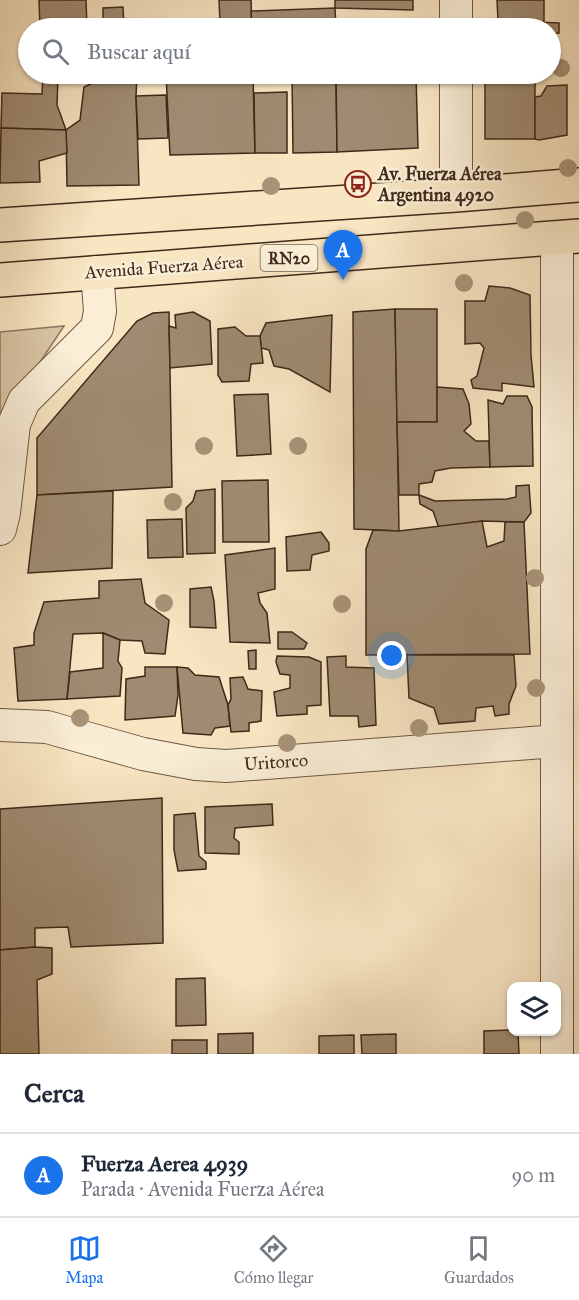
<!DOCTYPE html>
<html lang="es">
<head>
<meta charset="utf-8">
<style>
	:root { --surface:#fff; --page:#f2f2f3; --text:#1f2937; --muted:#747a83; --line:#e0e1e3; --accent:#1a73e8 }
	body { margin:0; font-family:"IM FELL Great Primer",serif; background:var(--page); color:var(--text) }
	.controls { position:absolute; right:18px; bottom:18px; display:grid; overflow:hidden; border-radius:12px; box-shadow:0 2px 4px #0004 }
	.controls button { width:54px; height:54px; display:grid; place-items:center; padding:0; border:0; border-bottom:2px solid var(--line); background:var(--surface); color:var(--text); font:30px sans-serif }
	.you { position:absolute; left:392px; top:656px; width:21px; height:21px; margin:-15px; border:4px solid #fff; border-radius:50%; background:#1a73e8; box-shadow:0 0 0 9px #1a73e833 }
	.badge { display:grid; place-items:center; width:39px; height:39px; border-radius:50%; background:var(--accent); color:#fff; font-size:20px; font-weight:700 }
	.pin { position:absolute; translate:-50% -50px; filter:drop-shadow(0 2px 3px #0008) }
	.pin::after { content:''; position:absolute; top:32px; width:21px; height:18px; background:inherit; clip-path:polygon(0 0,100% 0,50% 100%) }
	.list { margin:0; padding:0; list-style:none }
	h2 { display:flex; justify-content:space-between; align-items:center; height:78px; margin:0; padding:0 24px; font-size:26px }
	h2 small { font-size:20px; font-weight:400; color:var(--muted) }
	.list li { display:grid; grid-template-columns:39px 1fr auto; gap:18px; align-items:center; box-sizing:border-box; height:84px; padding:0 24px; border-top:2px solid var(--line) }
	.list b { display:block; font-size:22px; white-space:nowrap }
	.list p { margin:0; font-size:20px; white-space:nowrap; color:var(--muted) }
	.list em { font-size:20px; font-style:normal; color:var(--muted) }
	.icon { flex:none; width:33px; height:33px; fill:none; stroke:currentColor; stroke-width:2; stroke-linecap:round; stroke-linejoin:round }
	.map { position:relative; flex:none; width:579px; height:1054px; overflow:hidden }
	.search { position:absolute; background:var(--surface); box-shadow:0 2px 4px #0004; left:18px; right:18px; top:18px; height:66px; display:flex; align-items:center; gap:15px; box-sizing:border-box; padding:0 21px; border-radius:33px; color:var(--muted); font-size:22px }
	.sheet { height:162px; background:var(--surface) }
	nav { display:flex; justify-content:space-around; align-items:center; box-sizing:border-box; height:84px; border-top:2px solid var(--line); background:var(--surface); font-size:16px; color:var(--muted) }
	nav a { display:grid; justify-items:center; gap:3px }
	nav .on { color:var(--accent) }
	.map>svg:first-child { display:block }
	.green { fill:#d9c5a5; stroke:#8c775f; stroke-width:1.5 }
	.building { fill:#9f8b71; stroke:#3f2919; stroke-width:1.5 }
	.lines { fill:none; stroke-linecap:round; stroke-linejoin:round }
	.street-casing { stroke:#6d5843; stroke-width:34 }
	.primary-casing { stroke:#3f2919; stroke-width:36 }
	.street { stroke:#faeed7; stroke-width:32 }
	.primary { stroke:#f8e5c2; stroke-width:33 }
	.tree { fill:#a89378 }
	.labels { text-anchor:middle; stroke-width:5; stroke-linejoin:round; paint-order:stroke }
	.shield { fill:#faeed7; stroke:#776452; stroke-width:1.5 }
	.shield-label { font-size:16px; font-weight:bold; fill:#3f2919 }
	.poi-label { font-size:18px; font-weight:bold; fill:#3f2919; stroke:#faeed7; text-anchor:start }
	.street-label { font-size:18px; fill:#3f2919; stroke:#faeed7 }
</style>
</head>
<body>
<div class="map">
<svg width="579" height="1054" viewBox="0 0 579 1054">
	<rect width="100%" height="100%" fill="#f8e5c2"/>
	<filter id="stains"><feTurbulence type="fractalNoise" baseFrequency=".00333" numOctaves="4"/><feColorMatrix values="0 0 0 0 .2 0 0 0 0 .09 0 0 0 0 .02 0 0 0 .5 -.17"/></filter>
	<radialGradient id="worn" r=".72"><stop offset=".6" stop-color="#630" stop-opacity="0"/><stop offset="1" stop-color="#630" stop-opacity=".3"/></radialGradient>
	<path class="green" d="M64,326l-59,89 -5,25v-108z"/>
	<g class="building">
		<path d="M39,0h47l1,27 -47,1z"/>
		<path d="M219,0h32l1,28h-86v-5l54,-1z"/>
		<path d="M335,0h78v10l-78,-2z"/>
		<path d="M497,0h47v22l-46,-2z"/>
		<path d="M123,7l1,20 -21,1v-20z"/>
		<path d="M335,8l1,20h-84l-1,-17z"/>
		<path d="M484,20l75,3v10l-9,1v-6h-65z"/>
		<path d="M421,25v3h-85v-2z"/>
		<path d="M166,74h87l2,79 -85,2z"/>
		<path d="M292,74h44l1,78 -44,1z"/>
		<path d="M336,74h80l2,74 -81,4z"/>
		<rect x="485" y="74" width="50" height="65"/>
		<path d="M43,75l15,1 -1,29 9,25 -65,-2 1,-35 40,1z"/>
		<path d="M110,75h27l-1,21 3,89 -72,1 -1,-56 14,-10 4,-33z"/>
		<path d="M567,85v50l-28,5 -4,-1v-42l6,-1 6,-10z"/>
		<path d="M287,92v61h-32l-1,-60z"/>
		<path d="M166,95l2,43 -30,1 -2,-43z"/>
		<path d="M1,128l65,2 1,23 -28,8 1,21 -40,1z"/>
		<path d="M489,286l21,2 20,7 1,60 3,32 -32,-4v8l-29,-3 -2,-8 6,-4 7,-28 -4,-5 -15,1v-43h20z"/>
		<path d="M395,309l4,222 -45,-2 -1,-217z"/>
		<path d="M395,309h42v113h-40z"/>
		<path d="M169,312l3,175 -135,8v-57l100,-117 16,-8z"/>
		<path d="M193,312l17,9 2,43 -42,4 -1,-42 7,2 -1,-13z"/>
		<path d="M332,315l-2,77 -41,-23 -15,-3 -5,-16 -8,-2 -1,-12 6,-13z"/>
		<path d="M235,327l11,9h14l3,27 -12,1 -2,17 -27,1 -4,-7v-46z"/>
		<path d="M437,387l26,2 6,15 2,20 -7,7 12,10h13l1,26 -39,1 -16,3 -3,11 -13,2v11h-20l-2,-73h40z"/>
		<path d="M268,394l3,60 -34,2 -3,-61z"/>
		<path d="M507,396h20l5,11 1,59 -43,1 -2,-67 15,4z"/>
		<path d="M268,480l1,62h-46l-1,-61z"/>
		<path d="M529,485l2,28 -7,9 -42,-1 -43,7 -6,-17 -13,-7 -1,-9 16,6 72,-2 9,-2v-11z"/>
		<path d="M215,489v64l-28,1 -1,-46 7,-7 3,-10z"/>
		<path d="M113,491l-1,77 -84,5 9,-78z"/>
		<path d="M182,519l1,38 -35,1 -1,-38z"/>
		<path d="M482,521l5,26 17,-6 1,-19h19l6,132 -164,1v-106l7,-19 26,1z"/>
		<path d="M321,532l8,11v8l-17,4 -2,15 -23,1 -1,-34z"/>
		<path d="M275,548v41l-17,4 2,10 7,10 3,30 -40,-1 -5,-87z"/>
		<path d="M141,579l4,24 24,17 -4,34 -20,-1 -3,-12 -22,-1 -17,-7 -30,1 -6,65 -49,2 -4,-53 20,-3v-12l10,-31 55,-4v-17z"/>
		<path d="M211,587l3,14 2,27 -26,-1v-38z"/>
		<path d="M278,632h14l15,11 -3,6h-26z"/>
		<path d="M103,633l17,7 -2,21 4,7 -2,28 -53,3 3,-27 33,-4z"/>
		<path d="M256,650v19h-7l-1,-18z"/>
		<path d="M407,655h107l2,31 -7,18v10l-14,2 -2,-10 -17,2 -1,13 -36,3 -5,-16 -25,-10z"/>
		<path d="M277,656l32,1 12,5v43l-14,1v8l-30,2 -3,-24 16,-4v-13l-10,-1 -4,-12z"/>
		<path d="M346,656v11l28,1 2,57 -17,2 -1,-11h-28l-3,-59z"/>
		<path d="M145,667h32l1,28 -3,21 -50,4 1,-41 19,-3z"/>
		<path d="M177,667l11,1 7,7 24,2 9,28 2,21 -15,2 -4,7 -28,-2z"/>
		<path d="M243,677l5,12 14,2 -1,30 -12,2v8l-18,1 -3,-27 3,-6 -1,-21z"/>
		<path d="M162,798l1,145 -92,4 -3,-20 -33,1v19l-35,3v-141z"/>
		<path d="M272,804l1,21 -38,3 -1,10 5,4v12l-34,-1v-46z"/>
		<path d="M195,813l4,43 7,6v7l-28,2 -4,-21v-35z"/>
		<path d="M35,947l17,1v26l-15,6 2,74h-39v-104z"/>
		<path d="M205,978l1,47 -30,1v-47z"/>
		<path d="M512,1030l6,2 1,22h-35v-23z"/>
		<path d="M253,1033v21h-35v-20z"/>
		<path d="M396,1034v20h-34l-1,-19z"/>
		<path d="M354,1035v19h-35v-18z"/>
		<rect x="172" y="1040" width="35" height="14"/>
	</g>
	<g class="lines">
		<defs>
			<g id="street">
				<path d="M456,0v28"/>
				<path d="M456,74v121"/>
				<path d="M557,238v816"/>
				<path d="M0,529l4,-16 10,-89 10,-23 73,-73 3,-17 -3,-39"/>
				<path d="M0,725l47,2 96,27 53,10 30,2 331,-25"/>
			</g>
			<g id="primary">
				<path d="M0,225l456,-30 123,-10"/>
				<path d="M0,280l579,-44"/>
			</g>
		</defs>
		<use href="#street" class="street-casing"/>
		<use href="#primary" class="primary-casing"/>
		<use href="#street" class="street"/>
		<use href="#primary" class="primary"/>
	</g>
	<g class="tree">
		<circle cx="561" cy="68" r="9"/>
		<circle cx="568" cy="168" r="9"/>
		<circle cx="271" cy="186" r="9"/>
		<circle cx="525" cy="220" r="9"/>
		<circle cx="464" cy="283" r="9"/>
		<circle cx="204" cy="446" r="9"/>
		<circle cx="298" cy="446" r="9"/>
		<circle cx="173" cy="502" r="9"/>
		<circle cx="535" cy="578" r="9"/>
		<circle cx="164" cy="603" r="9"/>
		<circle cx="342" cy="604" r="9"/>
		<circle cx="536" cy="688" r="9"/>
		<circle cx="80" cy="718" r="9"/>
		<circle cx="419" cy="728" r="9"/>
		<circle cx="287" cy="743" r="9"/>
	</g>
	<defs>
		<symbol id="bus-ring" viewBox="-11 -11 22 22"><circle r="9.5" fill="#faeed7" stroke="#8f2418" stroke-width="1.5"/><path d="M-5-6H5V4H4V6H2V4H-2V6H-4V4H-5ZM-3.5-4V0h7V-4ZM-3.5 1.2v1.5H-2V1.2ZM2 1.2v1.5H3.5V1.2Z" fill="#8f2418"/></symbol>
	</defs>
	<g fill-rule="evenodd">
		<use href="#bus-ring" x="343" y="169" width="30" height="30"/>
	</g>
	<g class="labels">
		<rect class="shield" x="260.5" y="245" width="57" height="26" rx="4.5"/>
		<g class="shield-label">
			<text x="289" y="264">RN20</text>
		</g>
		<g class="poi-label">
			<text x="378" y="180">Av. Fuerza Aérea<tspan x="378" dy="21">Argentina 4920</tspan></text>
		</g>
		<g class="street-label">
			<text transform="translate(164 267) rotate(-4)" y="6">Avenida Fuerza Aérea</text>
			<text transform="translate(276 762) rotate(-4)" y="6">Uritorco</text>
		</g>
	</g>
	<rect width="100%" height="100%" filter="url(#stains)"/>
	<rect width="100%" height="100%" fill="url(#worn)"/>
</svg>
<div class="controls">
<button><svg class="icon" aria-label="layers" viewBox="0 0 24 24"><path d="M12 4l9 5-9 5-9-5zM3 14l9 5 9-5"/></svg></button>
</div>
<div class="you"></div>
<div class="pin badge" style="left:343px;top:280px">A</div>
<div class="search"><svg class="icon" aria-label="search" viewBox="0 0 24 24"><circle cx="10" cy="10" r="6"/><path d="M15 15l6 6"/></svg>Buscar aquí</div>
</div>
<section class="sheet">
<h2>Cerca<small></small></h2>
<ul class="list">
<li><span class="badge">A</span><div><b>Fuerza Aerea 4939</b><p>Parada · Avenida Fuerza Aérea</p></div><em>90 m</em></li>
</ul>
</section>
<nav>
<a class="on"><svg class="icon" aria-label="map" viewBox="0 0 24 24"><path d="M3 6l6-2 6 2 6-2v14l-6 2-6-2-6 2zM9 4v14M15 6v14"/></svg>Mapa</a>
<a><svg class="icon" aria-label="directions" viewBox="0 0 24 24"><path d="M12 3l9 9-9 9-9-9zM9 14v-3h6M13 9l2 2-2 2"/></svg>Cómo llegar</a>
<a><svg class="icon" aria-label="saved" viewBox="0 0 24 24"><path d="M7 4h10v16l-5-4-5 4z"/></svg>Guardados</a>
</nav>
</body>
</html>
